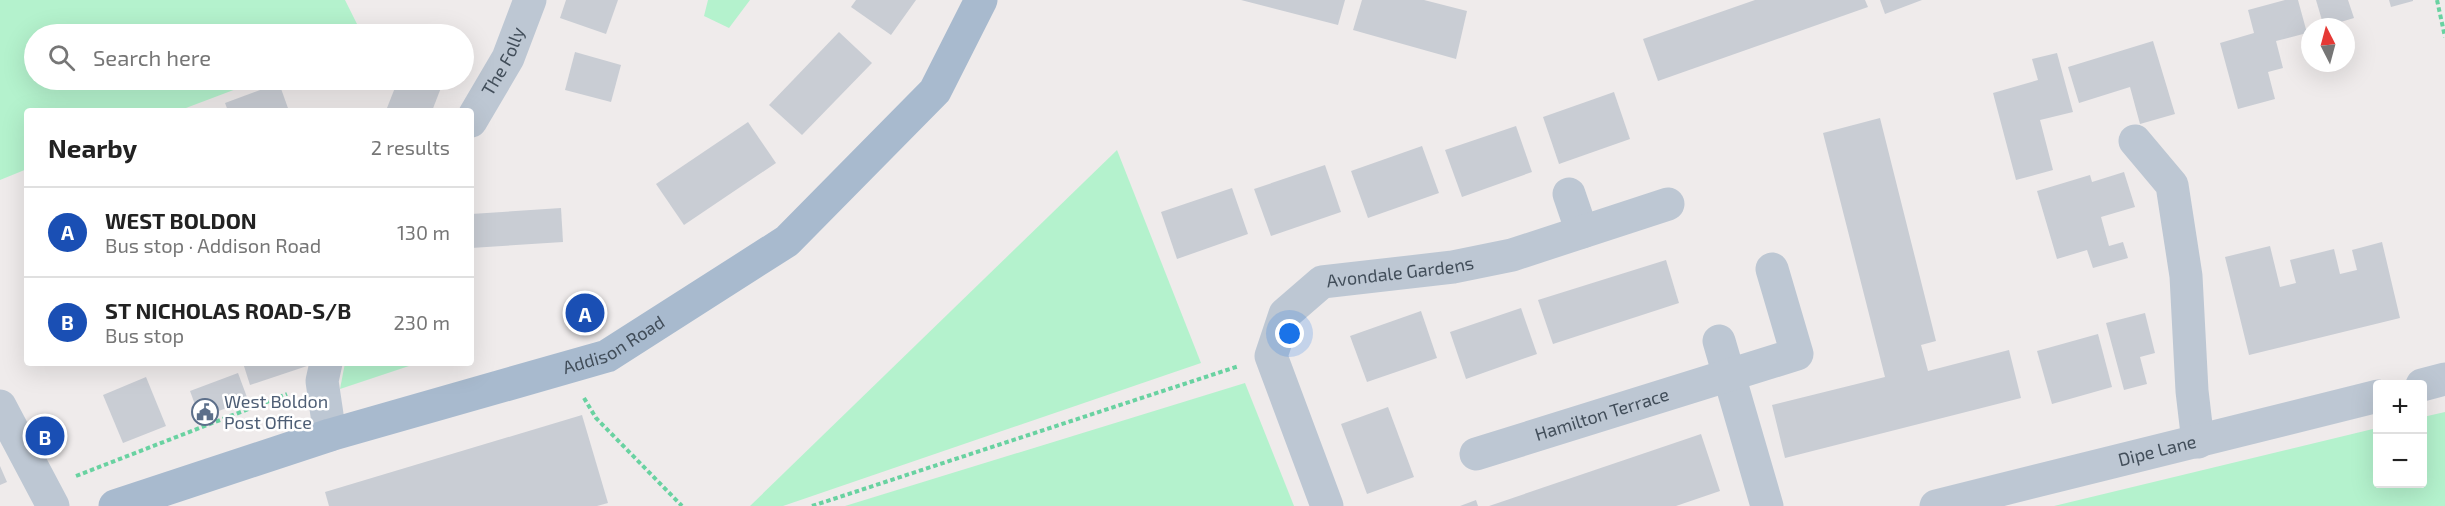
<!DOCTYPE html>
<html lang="en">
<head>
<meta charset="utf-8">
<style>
	:root { --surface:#fff; --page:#f6f6f6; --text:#222; --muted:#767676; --line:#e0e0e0; --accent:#7c3aed }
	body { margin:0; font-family:"Exo 2",sans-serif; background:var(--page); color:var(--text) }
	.controls { position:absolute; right:18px; bottom:18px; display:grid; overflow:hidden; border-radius:6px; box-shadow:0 6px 24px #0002 }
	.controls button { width:54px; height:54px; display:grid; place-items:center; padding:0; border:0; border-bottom:2px solid var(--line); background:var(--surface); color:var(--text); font:30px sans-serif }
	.compass { position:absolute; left:2301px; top:18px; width:54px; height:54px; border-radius:50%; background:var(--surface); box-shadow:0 6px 24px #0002; rotate:354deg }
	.you { position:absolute; left:1290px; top:334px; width:21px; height:21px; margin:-15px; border:4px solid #fff; border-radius:50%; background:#1a73e8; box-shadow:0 0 0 9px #1a73e833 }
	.badge { display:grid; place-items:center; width:39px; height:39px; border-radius:50%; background:var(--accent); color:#fff; font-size:20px; font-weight:700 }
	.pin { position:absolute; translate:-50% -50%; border:3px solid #fff; box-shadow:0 2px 6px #0006 }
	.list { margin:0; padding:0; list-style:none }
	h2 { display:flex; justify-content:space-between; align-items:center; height:78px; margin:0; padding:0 24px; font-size:26px }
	h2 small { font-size:20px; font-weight:400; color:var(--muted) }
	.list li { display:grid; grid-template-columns:39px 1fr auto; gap:18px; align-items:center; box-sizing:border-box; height:90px; padding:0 24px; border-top:2px solid var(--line) }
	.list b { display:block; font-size:22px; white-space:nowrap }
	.list p { margin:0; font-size:20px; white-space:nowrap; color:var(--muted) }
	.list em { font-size:20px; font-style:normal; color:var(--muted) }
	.icon { flex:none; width:33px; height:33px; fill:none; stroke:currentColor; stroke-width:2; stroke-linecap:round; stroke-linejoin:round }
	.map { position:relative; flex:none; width:2445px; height:506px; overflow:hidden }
	.search { position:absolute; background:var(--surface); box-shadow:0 6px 24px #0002; left:24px; top:24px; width:450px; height:66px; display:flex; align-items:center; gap:15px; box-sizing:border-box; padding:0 21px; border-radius:33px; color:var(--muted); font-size:22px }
	.panel { position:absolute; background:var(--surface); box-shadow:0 6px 24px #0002; left:24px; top:108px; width:450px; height:258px; border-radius:6px }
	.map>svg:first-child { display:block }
	.green { fill:#b4f2cd }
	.building { fill:#c9cdd4 }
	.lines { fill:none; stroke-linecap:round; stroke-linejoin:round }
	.path { stroke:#69d2a1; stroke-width:4; stroke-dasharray:4.5 3; stroke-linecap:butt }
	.minor { stroke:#bdc7d3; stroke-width:33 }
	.tertiary { stroke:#bdc7d3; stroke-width:33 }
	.primary { stroke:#a8bace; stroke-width:33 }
	.labels { text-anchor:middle; stroke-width:5; stroke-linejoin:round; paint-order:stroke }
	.street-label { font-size:18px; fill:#424e5a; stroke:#fff }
	.service-label { font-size:18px; fill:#4e5e75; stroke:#fff; text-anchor:start }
</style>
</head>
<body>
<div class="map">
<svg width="2445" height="506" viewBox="0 0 2445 506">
	<rect width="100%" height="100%" fill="#efebeb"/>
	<g class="green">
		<path d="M0,0h345l17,34h-328v46h226l-82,31h-151v58l-27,11z"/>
		<path d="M708,0h42l-21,28 -25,-12z"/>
		<path d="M1117,150l84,213 -418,143h-33z"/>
		<path d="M345,363h73l-78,26z"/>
		<path d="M1245,383l49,123h-449z"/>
		<path d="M2445,412v94h-391l323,-78 1,56h44l1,-67z"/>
	</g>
	<g class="building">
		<path d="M566,0h52l-12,34 -46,-16z"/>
		<path d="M856,0h60l-25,35 -40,-28z"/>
		<path d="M1241,0h104l-7,25z"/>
		<path d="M1362,0h62l43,11 -11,48 -103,-29z"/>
		<path d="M1755,0h110l3,7 -210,74 -15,-42z"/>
		<path d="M1880,0h42l-37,14z"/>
		<path d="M2285,0h13l9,33 -31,8 7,27 -15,4 7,27 -37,10 -18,-66 34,-10 -6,-23z"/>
		<path d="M2316,0h32l6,18 -30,9z"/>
		<path d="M2389,0h24v1l-22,6z"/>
		<path d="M839,32l33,31 -70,72 -33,-30z"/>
		<path d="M2153,41l22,73 -35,10 -10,-37 -51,16 -11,-36z"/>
		<path d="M575,52l46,13 -10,37 -46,-12z"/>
		<path d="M2057,53l16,59 -33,8 13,50 -37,10 -23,-87 45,-13 -6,-21z"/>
		<path d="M398,80h46l-12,31h-36l-9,-3z"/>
		<path d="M279,83l10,28h-61l-3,-8z"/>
		<path d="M1614,92l16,47 -71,25 -16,-47z"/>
		<path d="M1880,118l56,223 -15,4 7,26 81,-21 12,48 -236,60 -13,-53 113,-28 -62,-244z"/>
		<path d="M748,122l28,41 -92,62 -28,-41z"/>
		<path d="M1516,126l16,46 -70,25 -17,-47z"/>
		<path d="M1422,146l17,47 -71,25 -17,-47z"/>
		<path d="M1325,165l16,47 -70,24 -17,-47z"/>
		<path d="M2124,172l11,35 -34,10 8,29 14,-4 5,16 -35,10 -6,-18 -30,9 -20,-68 53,-16 2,7z"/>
		<path d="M1232,188l16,46 -71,25 -16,-47z"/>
		<path d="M561,208l2,34 -92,6v-34z"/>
		<path d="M2382,242l18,76 -151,37 -24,-98 45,-11 10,41 16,-4 -6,-23 44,-11 6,25 17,-4 -5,-20z"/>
		<path d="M1666,260l13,43 -126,41 -15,-44z"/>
		<path d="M1521,308l16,46 -71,25 -16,-47z"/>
		<path d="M1421,311l16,47 -70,24 -17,-46z"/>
		<path d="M2145,313l10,40 -15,4 7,27 -23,6 -18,-67z"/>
		<path d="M2098,334l14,53 -60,17 -15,-53z"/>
		<path d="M243,363h73l-66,22z"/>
		<path d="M238,373l10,27 -48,18 -10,-27z"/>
		<path d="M146,377l20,49 -43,17 -20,-48z"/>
		<path d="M1388,407l26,70 -47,17 -26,-70z"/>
		<path d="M582,415l26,88 -11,3h-268l-4,-14z"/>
		<path d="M1701,434l19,57 -44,15h-187z"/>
		<path d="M0,466l7,16 -7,3z"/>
		<path d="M1476,500l2,6h-18z"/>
	</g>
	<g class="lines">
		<g class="path">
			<path d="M2437,0l8,37"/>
			<path d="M584,398l12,20 86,88"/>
			<path d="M76,476l211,-82"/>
			<path d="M812,506l427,-140"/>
		</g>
		<g class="minor">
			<path id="s1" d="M471,121l37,-63 22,-58"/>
			<path d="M2135,141l37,44 14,91 6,115 6,51"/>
			<path d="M1569,194l13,38"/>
			<path d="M1719,341l48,165"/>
			<path d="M326,363l-4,18 8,54"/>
			<path id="s2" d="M1476,454l321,-100 -25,-85"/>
			<path id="s3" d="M1327,506l-56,-150 14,-42 37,-32 131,-15 59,-12 156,-51"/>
		</g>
		<g class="tertiary">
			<path d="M2422,385l23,-6"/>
			<path d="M0,406l53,100"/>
			<path id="s4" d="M1936,506l442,-110"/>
		</g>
		<path class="primary" id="s5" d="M115,506l215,-71 277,-79 180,-115 148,-150 46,-91"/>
	</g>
	<defs>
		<symbol id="civic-ring" viewBox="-11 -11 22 22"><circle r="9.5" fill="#fff" stroke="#5c6f8a" stroke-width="1.5"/><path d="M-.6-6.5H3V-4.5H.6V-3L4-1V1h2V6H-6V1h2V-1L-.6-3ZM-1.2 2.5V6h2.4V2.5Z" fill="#5c6f8a"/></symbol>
	</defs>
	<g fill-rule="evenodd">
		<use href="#civic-ring" x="190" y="397" width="30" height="30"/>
	</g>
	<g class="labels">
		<g class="street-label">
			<text dy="6" stroke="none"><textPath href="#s1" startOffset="68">The Folly</textPath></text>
			<text dy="6" stroke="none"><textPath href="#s3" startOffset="332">Avondale Gardens</textPath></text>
			<text dy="6" stroke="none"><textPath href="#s5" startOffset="525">Addison Road</textPath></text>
			<text dy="6" stroke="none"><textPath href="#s2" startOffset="132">Hamilton Terrace</textPath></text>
			<text dy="6" stroke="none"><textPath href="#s4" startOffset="228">Dipe Lane</textPath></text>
		</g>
		<g class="service-label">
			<text x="224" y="408">West Boldon<tspan x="224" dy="21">Post Office</tspan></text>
		</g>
	</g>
</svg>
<div class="controls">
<button>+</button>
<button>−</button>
</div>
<svg class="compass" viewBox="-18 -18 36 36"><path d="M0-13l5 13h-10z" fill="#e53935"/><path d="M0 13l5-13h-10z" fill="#767676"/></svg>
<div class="you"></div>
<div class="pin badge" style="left:585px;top:313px;background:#1a4fb4">A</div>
<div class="pin badge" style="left:45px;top:436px;background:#1a4fb4">B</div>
<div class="search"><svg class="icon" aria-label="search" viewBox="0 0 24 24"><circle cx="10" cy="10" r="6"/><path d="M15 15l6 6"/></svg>Search here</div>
<section class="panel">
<h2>Nearby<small>2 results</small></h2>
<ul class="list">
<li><span class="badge" style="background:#1a4fb4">A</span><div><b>WEST BOLDON</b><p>Bus stop · Addison Road</p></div><em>130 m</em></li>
<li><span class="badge" style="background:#1a4fb4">B</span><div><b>ST NICHOLAS ROAD-S/B</b><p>Bus stop</p></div><em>230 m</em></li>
</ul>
</section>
</div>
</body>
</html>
